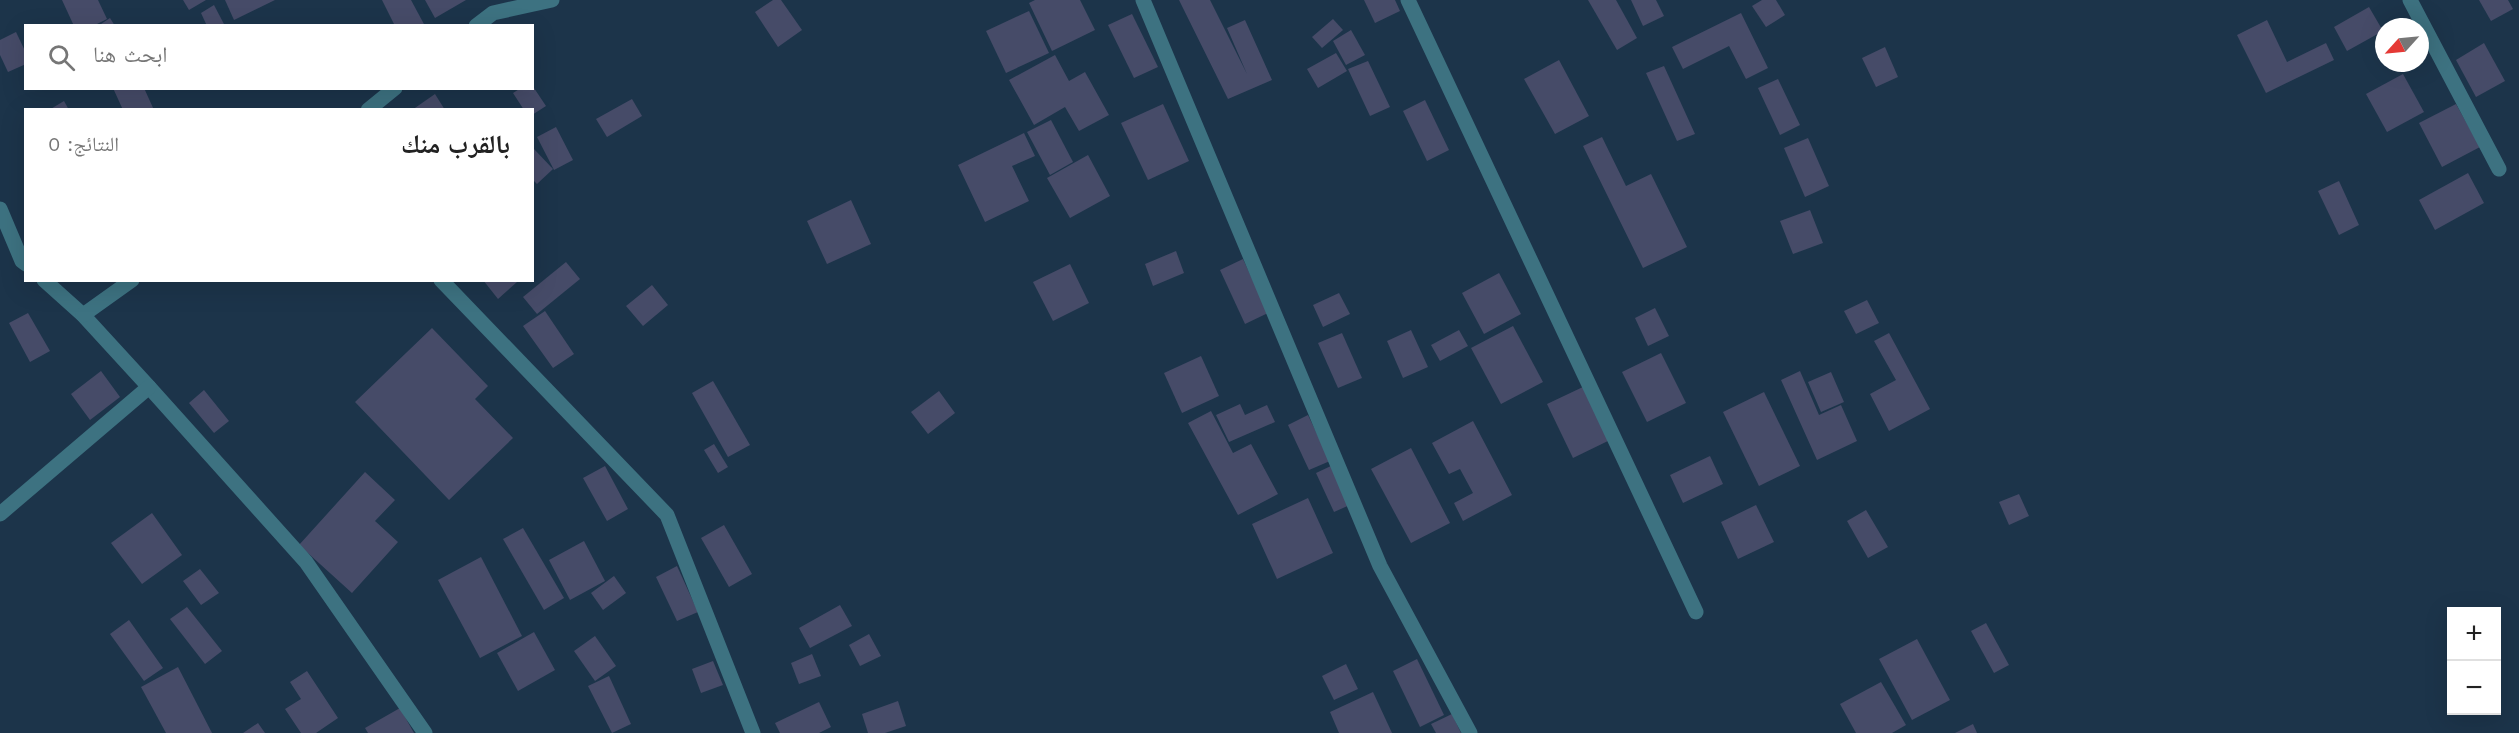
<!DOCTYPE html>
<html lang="ar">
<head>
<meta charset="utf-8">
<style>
	:root { --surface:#fff; --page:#f2f2f2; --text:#222; --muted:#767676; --line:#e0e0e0 }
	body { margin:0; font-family:"Work Sans","Noto Naskh Arabic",sans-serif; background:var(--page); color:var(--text); direction:rtl }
	.controls { position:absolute; right:18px; bottom:18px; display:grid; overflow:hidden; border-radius:0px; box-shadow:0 6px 24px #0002 }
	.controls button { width:54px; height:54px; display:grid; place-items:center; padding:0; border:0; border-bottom:2px solid var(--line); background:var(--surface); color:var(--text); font:30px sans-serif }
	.compass { position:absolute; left:2375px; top:18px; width:54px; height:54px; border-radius:50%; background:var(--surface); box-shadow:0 6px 24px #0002; rotate:243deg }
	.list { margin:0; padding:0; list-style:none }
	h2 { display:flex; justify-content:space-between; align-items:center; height:78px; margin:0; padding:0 24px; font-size:26px }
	h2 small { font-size:20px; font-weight:400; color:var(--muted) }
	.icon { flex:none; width:33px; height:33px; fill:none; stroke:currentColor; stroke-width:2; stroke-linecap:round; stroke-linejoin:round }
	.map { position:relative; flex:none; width:2519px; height:733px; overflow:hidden; direction:ltr }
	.search { position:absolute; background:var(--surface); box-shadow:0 6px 24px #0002; left:24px; top:24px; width:510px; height:66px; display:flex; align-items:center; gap:15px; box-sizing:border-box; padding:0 21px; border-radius:0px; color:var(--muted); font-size:22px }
	.panel { position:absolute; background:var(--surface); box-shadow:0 6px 24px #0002; left:24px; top:108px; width:510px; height:174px; border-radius:0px; direction:rtl }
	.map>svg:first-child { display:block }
	.building { fill:#464b68 }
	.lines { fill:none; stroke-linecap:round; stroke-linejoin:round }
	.minor { stroke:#3d7281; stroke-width:15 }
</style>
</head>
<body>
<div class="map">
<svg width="2519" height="733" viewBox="0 0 2519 733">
	<rect width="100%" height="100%" fill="#1c344a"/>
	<g class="building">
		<path d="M62,0h36l9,19 -14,7h-19z"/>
		<path d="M183,0h23l-17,10z"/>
		<path d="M225,0h50l-41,20z"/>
		<path d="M382,0h29l14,26h-30z"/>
		<path d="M425,0h41l-31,18z"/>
		<path d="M773,0h8l21,30 -24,17 -23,-35z"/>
		<path d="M1035,0h45l15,30 -43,21 -23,-48z"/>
		<path d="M1179,0h31l37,74 -20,-46 18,-8 27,60 -44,19z"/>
		<path d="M1364,0h31l5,11 -25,12z"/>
		<path d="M1588,0h28l21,38 -20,12z"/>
		<path d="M1631,0h25l8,16 -21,10z"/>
		<path d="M1762,0h14l9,15 -19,12 -14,-21z"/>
		<path d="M2479,0h29l5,9 -22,12z"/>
		<path d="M214,5l11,21h-18l-6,-13z"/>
		<path d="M2369,7l14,24 -36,20 -13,-24z"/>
		<path d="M1029,11l20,42 -43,20 -20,-42z"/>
		<path d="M1741,13l27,55 -22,11 -17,-33 -46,23 -11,-22z"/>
		<path d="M1132,14l26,53 -24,11 -26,-53z"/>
		<path d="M110,18l5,8h-17z"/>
		<path d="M1333,19l10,11 -21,18 -10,-11z"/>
		<path d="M2267,20l20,42 39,-19 8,17 -68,33 -29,-58z"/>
		<path d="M1351,30l14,25 -19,10 -13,-24z"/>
		<path d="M16,32l10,21v11l-18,8 -8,-17v-15z"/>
		<path d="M2484,43l21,38 -29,16 -20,-37z"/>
		<path d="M1885,47l13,30 -22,10 -14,-29z"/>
		<path d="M1336,53l11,18 -29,17 -11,-19z"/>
		<path d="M1055,55l14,26 16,-9 24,43 -30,16 -14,-24 -31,18 -25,-45z"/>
		<path d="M1559,60l30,56 -34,18 -31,-55z"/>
		<path d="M1368,61l22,46 -20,9 -22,-47z"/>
		<path d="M1664,66l31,68 -18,7 -31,-68z"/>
		<path d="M2403,74l21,38 -37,20 -21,-38z"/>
		<path d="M1778,79l22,46 -20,10 -22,-47z"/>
		<path d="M532,85l14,21 -14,9v-5h-8l-11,-17 8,-5h11z"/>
		<path d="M113,88h31l10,22h-31z"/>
		<path d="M435,94l10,16h-33z"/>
		<path d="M632,99l10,17 -35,21 -11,-18z"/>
		<path d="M1425,100l24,50 -22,11 -24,-50z"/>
		<path d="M64,101l5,9h-20z"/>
		<path d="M1163,104l26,57 -41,19 -27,-57z"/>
		<path d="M2456,104l24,43 -38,20 -23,-44z"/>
		<path d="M1051,120l22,42 -23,13 -23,-43z"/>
		<path d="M556,127l17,33 -19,10 -17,-33z"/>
		<path d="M1024,133l11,23 -23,10 17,35 -44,21 -27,-57z"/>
		<path d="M1602,137l24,49 25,-12 36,73 -44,21 -60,-122z"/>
		<path d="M1808,138l21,48 -24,11 -21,-49z"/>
		<path d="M534,149l19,20 -16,15 -5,-5z"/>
		<path d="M1088,155l22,41 -40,22 -23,-40z"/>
		<path d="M2468,173l16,30 -49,27 -16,-30z"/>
		<path d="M2339,181l20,44 -20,10 -21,-44z"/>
		<path d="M851,200l20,44 -44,20 -20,-43z"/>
		<path d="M1810,210l13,33 -30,11 -13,-33z"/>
		<path d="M1176,251l8,22 -31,13 -8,-22z"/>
		<path d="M1243,259l25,54 -23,11 -25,-54z"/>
		<path d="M566,262l14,17 -43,35 -14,-17z"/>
		<path d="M1070,264l19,39 -36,18 -20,-39z"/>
		<path d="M1499,273l22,41 -37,20 -22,-41z"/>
		<path d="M483,280h33l1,2 -19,17z"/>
		<path d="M652,285l16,20 -25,21 -17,-20z"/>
		<path d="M1339,293l11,21 -27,13 -10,-22z"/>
		<path d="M1867,300l12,23 -23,11 -12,-23z"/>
		<path d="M1655,308l14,28 -21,10 -13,-28z"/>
		<path d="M545,311l29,43 -21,14 -30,-42z"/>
		<path d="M28,313l22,38 -20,11 -21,-39z"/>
		<path d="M1513,326l30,56 -42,22 -30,-56z"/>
		<path d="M432,328l56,58 -13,13 38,39 -64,62 -94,-98z"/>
		<path d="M1411,330l17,37 -25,11 -16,-37z"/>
		<path d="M1459,330l9,16 -28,15 -9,-16z"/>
		<path d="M1342,333l20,45 -24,10 -20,-45z"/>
		<path d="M1889,333l41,76 -41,22 -19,-37 26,-14 -22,-39z"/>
		<path d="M1661,353l25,50 -39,19 -25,-50z"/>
		<path d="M1201,356l18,40 -37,17 -18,-40z"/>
		<path d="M101,371l19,26 -30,23 -19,-26z"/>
		<path d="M1800,371l19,44 22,-10 16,36 -40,19 -36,-80z"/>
		<path d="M1831,372l13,30 -23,10 -13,-30z"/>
		<path d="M713,381l37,64 -22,12 -36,-64z"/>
		<path d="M1585,386l25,54 -37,18 -26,-54z"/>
		<path d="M204,390l25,31 -15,12 -25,-30z"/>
		<path d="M939,391l16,22 -27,21 -17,-22z"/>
		<path d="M1764,392l36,74 -41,20 -36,-74z"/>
		<path d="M1240,404l5,11 22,-10 8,17 -46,20 -13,-27z"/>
		<path d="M1211,411l22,42 18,-9 27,50 -40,21 -50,-92z"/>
		<path d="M1308,415l22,46 -21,9 -21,-45z"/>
		<path d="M1473,421l39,74 -49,26 -9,-18 19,-10 -13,-24 -11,5 -17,-31z"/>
		<path d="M714,444l14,23 -10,6 -14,-23z"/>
		<path d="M1411,448l39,75 -39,20 -40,-74z"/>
		<path d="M1710,456l13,28 -40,19 -13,-28z"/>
		<path d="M1333,465l19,39 -18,8 -18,-39z"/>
		<path d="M605,466l23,43 -21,12 -24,-43z"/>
		<path d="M365,472l30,28 -20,21 23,21 -46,51 -53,-48z"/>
		<path d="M2019,494l10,22 -20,9 -10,-23z"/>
		<path d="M1308,498l25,55 -56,26 -25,-55z"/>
		<path d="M1756,505l18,37 -36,17 -17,-37z"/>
		<path d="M1866,510l22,37 -20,11 -21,-37z"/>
		<path d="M152,513l30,42 -40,29 -31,-41z"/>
		<path d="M724,525l28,49 -23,13 -28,-49z"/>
		<path d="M523,528l41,70 -20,12 -41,-71z"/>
		<path d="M584,541l21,40 -35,19 -21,-40z"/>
		<path d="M481,557l41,79 -42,22 -42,-78z"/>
		<path d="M677,566l21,46 -21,9 -21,-44z"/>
		<path d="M200,569l19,24 -18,12 -18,-24z"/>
		<path d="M614,576l12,17 -23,17 -12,-17z"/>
		<path d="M840,605l12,21 -42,22 -11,-20z"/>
		<path d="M187,607l35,44 -17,13 -35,-45z"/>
		<path d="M129,620l34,48 -19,13 -34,-47z"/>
		<path d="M1986,623l23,42 -15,8 -23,-42z"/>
		<path d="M534,632l21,38 -37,21 -21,-38z"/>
		<path d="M869,634l12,22 -21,10 -11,-21z"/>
		<path d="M595,636l21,30 -21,15 -21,-30z"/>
		<path d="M1917,639l33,61 -38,20 -33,-61z"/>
		<path d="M812,654l9,22 -22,8 -8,-21z"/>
		<path d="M1417,659l27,56 -24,12 -27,-56z"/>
		<path d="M713,661l10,24 -22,8 -9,-24z"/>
		<path d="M1346,664l12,25 -24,11 -12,-24z"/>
		<path d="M178,667l34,66h-46l-25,-46z"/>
		<path d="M307,671l31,47 -22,15h-15l-16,-24 16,-10 -11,-17z"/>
		<path d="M609,676l22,48 -19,9 -24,-47z"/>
		<path d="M1881,682l25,43 -14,8h-36l-16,-29z"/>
		<path d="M1373,692l19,41h-53l-9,-21z"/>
		<path d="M898,701l8,25 -21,7h-17l-6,-19z"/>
		<path d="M819,702l12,25 -12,6h-39l-5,-10z"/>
		<path d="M400,708l14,25h-46l-3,-5z"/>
		<path d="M1452,714l9,19h-25l-5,-9z"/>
		<path d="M258,723l7,10h-22z"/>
		<path d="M1973,724l4,9h-22z"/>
	</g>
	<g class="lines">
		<g class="minor">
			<path d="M1143,0l237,566 90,167"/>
			<path d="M1408,0l288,612"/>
			<path d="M2410,0l89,169"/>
			<path d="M476,26l17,-13 59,-13"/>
			<path d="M368,110l27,-22"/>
			<path d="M0,209l22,52 4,3"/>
			<path d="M44,280l39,35 66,72 157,175 119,171"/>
			<path d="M441,280l226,235 86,218"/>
			<path d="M83,315l49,-35"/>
			<path d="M0,514l149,-127"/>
		</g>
	</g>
</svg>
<div class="controls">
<button>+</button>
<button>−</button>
</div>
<svg class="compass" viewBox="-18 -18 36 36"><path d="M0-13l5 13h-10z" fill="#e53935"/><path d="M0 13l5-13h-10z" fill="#767676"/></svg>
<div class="search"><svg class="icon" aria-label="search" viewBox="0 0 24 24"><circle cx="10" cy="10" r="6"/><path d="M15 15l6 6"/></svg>ابحث هنا</div>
<section class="panel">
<h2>بالقرب منك<small>النتائج: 0</small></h2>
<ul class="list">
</ul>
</section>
</div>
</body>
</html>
